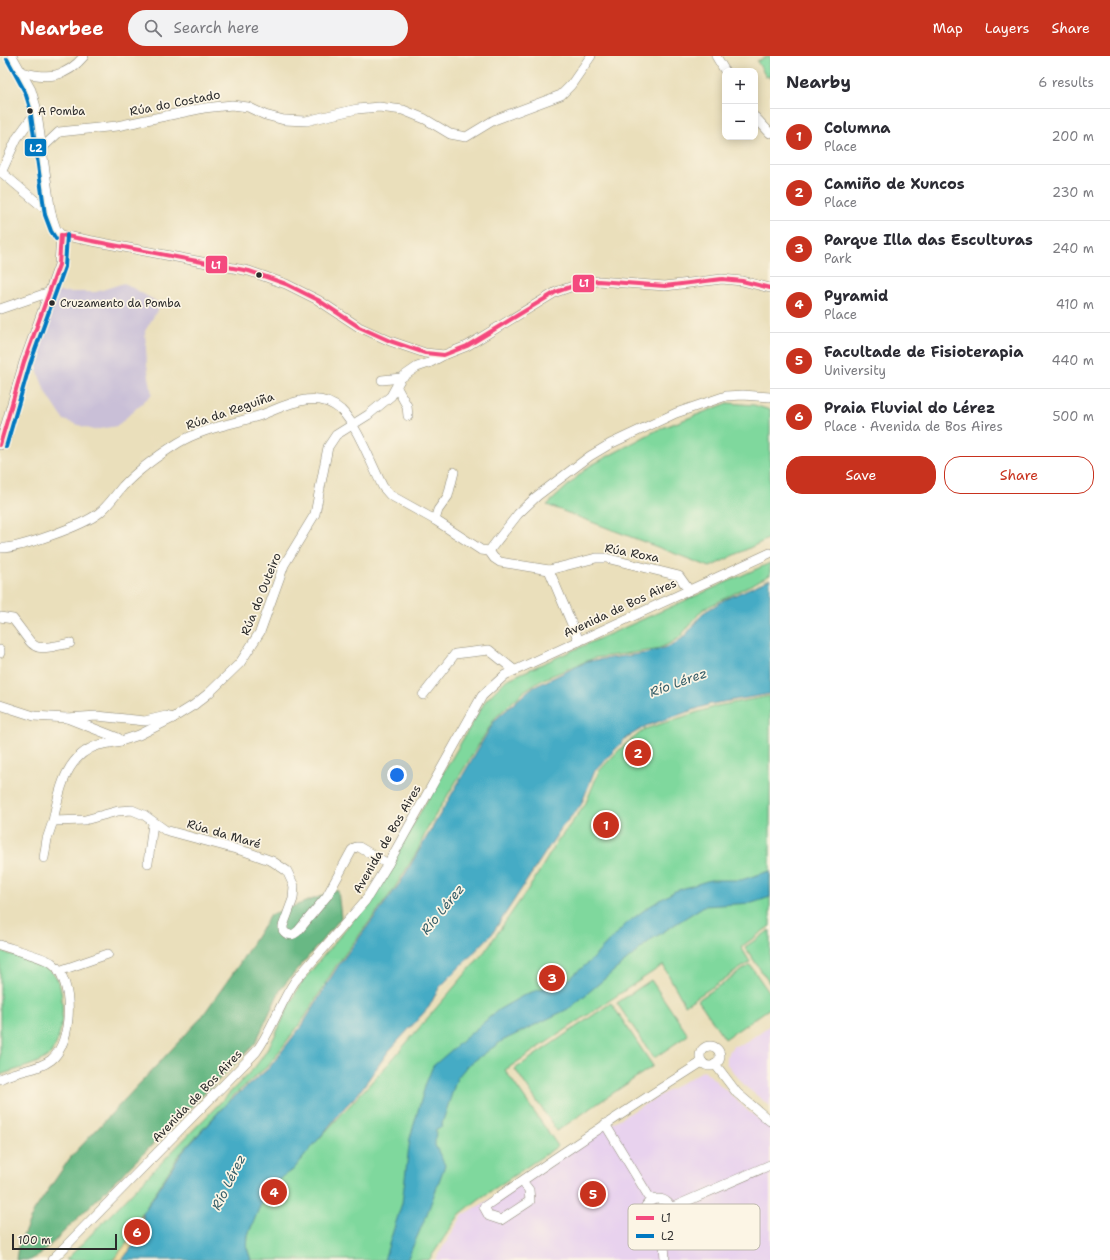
<!DOCTYPE html>
<html lang="en">
<head>
<meta charset="utf-8">
<style>
	:root { --surface:#fff; --page:#f2f2f3; --text:#2b2b33; --muted:#7c7c81; --line:#e1e1e2; --accent:#c8321e }
	body { margin:0; font-family:"Shantell Sans",sans-serif; background:var(--page); color:var(--text) }
	.controls { position:absolute; right:12px; top:12px; display:grid; overflow:hidden; border-radius:8px; box-shadow:0 2px 10px #0003 }
	.controls button { width:36px; height:36px; display:grid; place-items:center; padding:0; border:0; border-bottom:1px solid var(--line); background:var(--surface); color:var(--text); font:20px sans-serif }
	.scale { position:absolute; left:12px; bottom:10px; width:105px; box-sizing:border-box; padding-left:4px; border:2px solid #2b2b2b; border-top:0; font-size:11px; line-height:14px; white-space:nowrap; color:#2b2b2b; -webkit-text-stroke:3px #fcf5e5; paint-order:stroke }
	.you { position:absolute; left:397px; top:719px; width:14px; height:14px; margin:-10px; border:3px solid #fff; border-radius:50%; background:#1a73e8; box-shadow:0 0 0 6px #1a73e833 }
	.badge { display:grid; place-items:center; width:26px; height:26px; border-radius:50%; background:var(--accent); color:#fff; font-size:13px; font-weight:700 }
	.pin { position:absolute; translate:-50% -50%; border:2px solid #fff; box-shadow:0 1px 4px #0006 }
	.list { margin:0; padding:0; list-style:none }
	h2 { display:flex; justify-content:space-between; align-items:center; height:52px; margin:0; padding:0 16px; font-size:17px }
	h2 small { font-size:13px; font-weight:400; color:var(--muted) }
	.list li { display:grid; grid-template-columns:26px 1fr auto; gap:12px; align-items:center; box-sizing:border-box; height:56px; padding:0 16px; border-top:1px solid var(--line) }
	.list b { display:block; font-size:15px; white-space:nowrap }
	.list p { margin:0; font-size:13px; white-space:nowrap; color:var(--muted) }
	.list em { font-size:13px; font-style:normal; color:var(--muted) }
	.actions { display:flex; gap:8px; padding:12px 16px }
	.actions a { flex:1; padding:9px 0; border:1px solid var(--accent); border-radius:16px; text-align:center; font-size:14px; color:var(--accent) }
	.actions .main { background:var(--accent); color:#fff }
	.icon { flex:none; width:22px; height:22px; fill:none; stroke:currentColor; stroke-width:2; stroke-linecap:round; stroke-linejoin:round }
	.map { position:relative; flex:none; width:770px; height:1204px; overflow:hidden }
	header { display:flex; align-items:center; gap:24px; box-sizing:border-box; height:56px; padding:0 20px; background:var(--accent); color:#fff }
	header strong { font-size:19px }
	nav { display:flex; gap:22px; margin-inline-start:auto; font-size:14px }
	.search { width:280px; height:36px; background:var(--page); display:flex; align-items:center; gap:10px; box-sizing:border-box; padding:0 14px; border-radius:22px; color:var(--muted); font-size:15px }
	main { display:flex }
	aside { flex:1; background:var(--surface) }
	.map>svg:first-child { display:block }
	.built { fill:#e8d2ee }
	.industrial { fill:#c9bfd7 }
	.green { fill:#7fd89d; stroke:#558264 }
	.forest { fill:#67b884; stroke:#497258 }
	.sand { fill:#eeda9e; stroke:#8c8264 }
	.water { fill:#45abc5; stroke:#386b78 }
	.lines { fill:none; stroke-linecap:round; stroke-linejoin:round }
	.minor-casing { stroke:#8a8573; stroke-width:10 }
	.minor { stroke:#fff; stroke-width:9 }
	.bus-1-casing { stroke:#fcf5e5; stroke-width:7 }
	.bus-2-casing { stroke:#fcf5e5; stroke-width:7 }
	.bus-1 { stroke:#f44a7e; stroke-width:4 }
	.bus-2 { stroke:#0078c1; stroke-width:4 }
	.bus-dot { fill:#2b2b2b; stroke:#fcf5e5; stroke-width:1.5 }
	.labels { text-anchor:middle; stroke-width:3.5; stroke-linejoin:round; paint-order:stroke }
	.bus-label { font-size:11px; fill:#2b2b2b; stroke:#fcf5e5; text-anchor:start }
	.street-label { font-size:12px; fill:#2b2b2b; stroke:#fcf5e5 }
	.water-label { font-size:13px; font-style:italic; fill:#355e69; stroke:#fcf5e5 }
	.key { fill:#fcf5e5; stroke:#bdb8ad; stroke-width:1 }
	.key-label { font-size:11px; fill:#2b2b2b }
	.line-badge { stroke:#fcf5e5; stroke-width:1.5 }
	.badge-label { font-size:11px; text-anchor:middle; font-weight:bold; fill:#fff }
</style>
</head>
<body>
<header>
<strong>Nearbee</strong>
<div class="search"><svg class="icon" aria-label="search" viewBox="0 0 24 24"><circle cx="10" cy="10" r="6"/><path d="M15 15l6 6"/></svg>Search here</div>
<nav><a>Map</a><a>Layers</a><a>Share</a></nav>
</header>
<main>
<div class="map">
<svg width="770" height="1204" viewBox="0 0 770 1204">
	<rect width="100%" height="100%" fill="#fcf5e5"/>
	<filter id="ink" filterUnits="userSpaceOnUse"><feTurbulence type="fractalNoise" baseFrequency=".025" numOctaves="2"/><feDisplacementMap in="SourceGraphic" scale="8" xChannelSelector="R" yChannelSelector="G"/><feConvolveMatrix kernelMatrix="1 2 1 2 8 2 1 2 1" color-interpolation-filters="sRGB"/></filter>
	<filter id="wash" filterUnits="userSpaceOnUse"><feTurbulence type="fractalNoise" baseFrequency=".012" numOctaves="4" result="noise"/><feDisplacementMap in="SourceGraphic" scale="16" xChannelSelector="R" yChannelSelector="G"/><feGaussianBlur stdDeviation="0.9" result="paint"/><feColorMatrix in="noise" values="0 0 0 0 0 0 0 0 0 0 0 0 0 0 0 0 0 1.4 0 .05"/><feComposite in="paint" operator="in"/></filter>
	<g filter="url(#wash)">
		<rect width="100%" height="100%" fill="#eadfbb"/>
		<g class="built">
			<path d="M770,969v81l-24,-19 -20,-24v-6l7,-11 9,-1z"/>
			<path d="M704,1014l44,41 22,16v133h-335l28,-45 59,-34 70,-46z"/>
		</g>
		<path class="industrial" d="M124,227l37,21 -16,27 2,34 5,29 -35,32 -24,4 -29,-10 -19,-29 -10,-27 15,-72h46z"/>
		<g class="green">
			<path d="M770,0v23l-1,-3 -3,1 -9,-16z"/>
			<path d="M728,347l26,2 16,5v128l-60,29 -163,-62 41,-38 69,-37z"/>
			<path d="M770,507v12l-68,35 -23,28 -10,6 -14,6 -61,8 -55,23 -15,10 -29,27 -68,111 -9,21 -24,39 -58,77 -31,51 -36,48 -35,30 -55,60 -44,70 -7,17 -15,18h-47l189,-193c22,-27 29,-56 47,-85l65,-79 119,-203 20,-20z"/>
			<path d="M770,640v230l-29,21 9,15 -65,43 -22,-40 -158,105 53,76 -79,53 -19,15 -31,46h-178l-4,-12 1,-13 13,-32 11,-19 21,-14 9,-13 88,-95 95,-111 48,-69 24,-40 28,-37 14,-34 21,-22 25,-20 72,-23z"/>
			<path d="M770,874v54l-25,-37z"/>
			<path d="M0,895c17,6 39,10 53,22 15,14 11,71 -5,83 -13,10 -32,13 -48,19z"/>
			<path d="M750,909l20,29v14l-45,31 -27,-39z"/>
			<path d="M651,924l37,55 -34,23 -37,-55z"/>
			<path d="M611,947l42,63 -96,65 -42,-62z"/>
		</g>
		<path class="forest" d="M338,834l3,28 -61,72 -25,54 -215,211 -10,5h-14l2,-13 16,-36 36,-53 131,-140 37,-52 32,-51z"/>
		<path class="sand" d="M143,1157c0,23 -7,29 -21,47h-9l15,-18z"/>
		<g class="water">
			<path d="M770,523v115l-59,10 -65,22 -20,12 -32,34 -13,33 -19,22 -70,107 -53,54 -10,19 -41,45 -30,42 -13,13 -52,63 -22,14 -9,17 -14,34 -1,13 4,12h-129l18,-23 3,-11v-13l38,-59 46,-51 42,-35 34,-44 35,-58 62,-83 95,-163 35,-31 58,-28 60,-8 25,-8 12,-9 18,-23 21,-13z"/>
			<path d="M770,815v26l-18,6 -48,3 -52,33 -82,69 -68,33 -35,25 -10,12 -16,49 -5,2 -1,16 10,20 -18,49 -20,46h-23l18,-57 8,-65 16,-55 7,-17 65,-56 28,-16 42,-14 21,-18 38,-39 20,-15 28,-17 35,-11h31z"/>
		</g>
	</g>
	<g filter="url(#ink)">
		<g class="lines">
			<defs>
				<g id="minor">
					<path d="M12,0l19,34 5,17 15,107 5,15 5,6"/>
					<path d="M716,0l9,15"/>
					<path d="M21,16c27,7 45,6 63,-16"/>
					<path d="M755,61l15,16"/>
					<path d="M42,92l17,-16 58,-6 87,-18 28,-3 16,2 17,8 19,5 22,1 51,-12 22,-2 24,3 22,9 25,15 16,3 28,-17 67,-25 10,-10 20,-29"/>
					<path d="M0,115l51,43"/>
					<path d="M1,117l16,-35 19,-26"/>
					<path d="M61,179l188,36 37,13 32,16 41,27 31,14 35,12 19,2 23,-9 89,-54 23,-8 19,-3 67,5 57,-7 20,2 28,7"/>
					<path d="M0,253l50,-17"/>
					<path d="M382,324l19,-2"/>
					<path d="M397,332l10,18 1,10"/>
					<path d="M0,389l24,-83 35,-97 2,-30"/>
					<path d="M435,464l3,-10 10,-14 6,-24"/>
					<path d="M0,492c19,1 84,-23 99,-35 10,-8 16,-18 24,-27 16,-17 36,-31 55,-43 26,-16 58,-19 86,-29 25,-10 53,-25 77,-4 16,15 31,56 42,77l7,8 45,25 46,30 8,1"/>
					<path d="M489,495l29,-37 19,-18 53,-40 20,-12 66,-31 50,-17 17,-1 27,2"/>
					<path d="M489,495l5,7 6,4 49,8 47,-12h10l73,18 10,14"/>
					<path d="M549,514l30,71"/>
					<path d="M0,561l13,2c25,31 15,33 57,24"/>
					<path d="M0,594v3"/>
					<path d="M423,639l32,-41 34,-4 25,20"/>
					<path d="M0,649l34,11 33,2 51,20 3,3 18,-6 34,-17"/>
					<path d="M67,662l30,-2 48,5 21,-5 7,2 21,-13 15,-12 31,-30 20,-31 24,-67 31,-51 13,-67 8,-12 32,-20 23,-19 10,-18 16,-11 12,-4 15,-8"/>
					<path d="M121,685c-7,2 -15,2 -22,4 -34,10 -40,47 -46,76l32,-1 33,-9 14,-1 12,5 21,15 82,22 25,9 15,10 7,15 -1,13 -10,27v4c4,6 10,6 15,1l29,-35 25,-46 4,-3h3l29,17"/>
					<path d="M44,802l3,-19 6,-18"/>
					<path d="M148,807l5,-40"/>
					<path d="M0,889c12,4 43,12 52,18 23,17 21,80 -1,97 -14,11 -35,10 -51,19"/>
					<path d="M59,915l49,-17"/>
					<circle cx="710" cy="1000" r="10"/>
					<path d="M715,1008l22,29 33,28"/>
					<path d="M605,1068l46,76"/>
					<path d="M522,1125l7,9 1,11 -29,19 -12,-4 -5,-9c72,-50 144,-98 218,-145"/>
					<circle cx="658" cy="1157" r="14"/>
					<path d="M671,1152l99,-43"/>
					<path d="M663,1171l2,33"/>
					<path d="M52,1204l204,-208c16,-22 24,-49 39,-71l70,-80 23,-37 94,-168 23,-21 265,-122"/>
				</g>
			</defs>
			<use href="#minor" class="minor-casing"/>
			<use href="#minor" class="minor"/>
			<defs>
				<g id="bus-1">
					<path d="M61,179l188,36 37,13 32,16 41,27 31,14 35,12 19,2 23,-9 89,-54 23,-8 19,-3 67,5 57,-7 20,2 28,7"/>
					<path d="M0,389l24,-83 35,-97 2,-30"/>
				</g>
				<g id="bus-2">
					<path d="M7,3l18,33 5,16 15,107 6,16 5,8"/>
					<path d="M6,391l24,-83 35,-97 2,-32"/>
				</g>
			</defs>
			<use href="#bus-1" class="bus-1-casing"/>
			<use href="#bus-2" class="bus-2-casing"/>
			<use href="#bus-1" class="bus-1"/>
			<use href="#bus-2" class="bus-2"/>
		</g>
	</g>
	<g class="bus-dot">
		<circle cx="30" cy="55" r="3.5"/>
		<circle cx="259" cy="219" r="3.5"/>
		<circle cx="52" cy="247" r="3.5"/>
	</g>
	<g class="labels">
		<g class="bus-label">
			<text x="38" y="59">A Pomba</text>
			<text x="60" y="251">Cruzamento da Pomba</text>
		</g>
		<g class="street-label">
			<text transform="translate(175 47) rotate(-11)" y="4">Rúa do Costado</text>
			<text transform="translate(230 355) rotate(-19)" y="4">Rúa da Reguiña</text>
			<text transform="translate(632 497) rotate(11)" y="4">Rúa Roxa</text>
			<text transform="translate(261 538) rotate(-68)" y="4">Rúa do Outeiro</text>
			<text transform="translate(620 552) rotate(-25)" y="4">Avenida de Bos Aires</text>
			<text transform="translate(224 778) rotate(16)" y="4">Rúa da Maré</text>
			<text transform="translate(387 783) rotate(-60)" y="4">Avenida de Bos Aires</text>
			<text transform="translate(197 1040) rotate(-46)" y="4">Avenida de Bos Aires</text>
		</g>
		<g class="water-label">
			<text transform="translate(678 626) rotate(-20)" y="5">Río Lérez</text>
			<text transform="translate(442 853) rotate(-51)" y="5">Río Lérez</text>
			<text transform="translate(228 1126) rotate(-64)" y="5">Río Lérez</text>
		</g>
	</g>
	<rect x="628" y="1148" width="132" height="46" rx="6" class="key"/>
	<rect x="636" y="1160" width="18" height="4" fill="#f44a7e"/>
	<rect x="636" y="1178" width="18" height="4" fill="#0078c1"/>
	<g class="key-label">
		<text x="661" y="1166">L1</text>
		<text x="661" y="1184">L2</text>
	</g>
	<g class="line-badge">
		<rect x="24" y="82" width="23" height="19" rx="4" fill="#0078c1"/>
		<rect x="205" y="199" width="23" height="19" rx="4" fill="#f44a7e"/>
		<rect x="572" y="218" width="23" height="19" rx="4" fill="#f44a7e"/>
	</g>
	<g class="badge-label">
		<text x="36" y="96">L2</text>
		<text x="216" y="213">L1</text>
		<text x="584" y="231">L1</text>
	</g>
</svg>
<div class="controls">
<button>+</button>
<button>−</button>
</div>
<div class="scale">100 m</div>
<div class="you"></div>
<div class="pin badge" style="left:606px;top:769px">1</div>
<div class="pin badge" style="left:638px;top:697px">2</div>
<div class="pin badge" style="left:552px;top:922px">3</div>
<div class="pin badge" style="left:274px;top:1136px">4</div>
<div class="pin badge" style="left:593px;top:1138px">5</div>
<div class="pin badge" style="left:137px;top:1176px">6</div>
</div>
<aside>
<h2>Nearby<small>6 results</small></h2>
<ul class="list">
<li><span class="badge">1</span><div><b>Columna</b><p>Place</p></div><em>200 m</em></li>
<li><span class="badge">2</span><div><b>Camiño de Xuncos</b><p>Place</p></div><em>230 m</em></li>
<li><span class="badge">3</span><div><b>Parque Illa das Esculturas</b><p>Park</p></div><em>240 m</em></li>
<li><span class="badge">4</span><div><b>Pyramid</b><p>Place</p></div><em>410 m</em></li>
<li><span class="badge">5</span><div><b>Facultade de Fisioterapia</b><p>University</p></div><em>440 m</em></li>
<li><span class="badge">6</span><div><b>Praia Fluvial do Lérez</b><p>Place · Avenida de Bos Aires</p></div><em>500 m</em></li>
</ul>
<div class="actions"><a class="main">Save</a><a>Share</a></div>
</aside>
</main>
</body>
</html>
